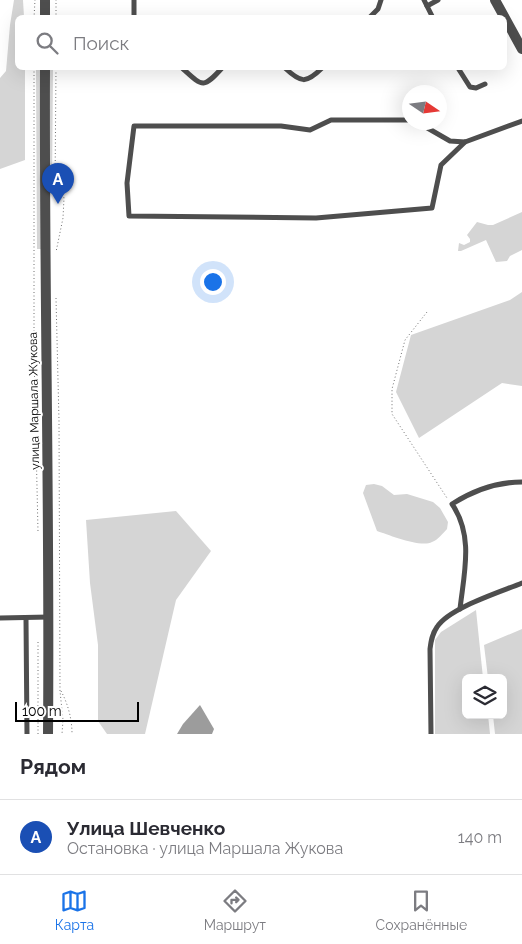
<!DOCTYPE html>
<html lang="ru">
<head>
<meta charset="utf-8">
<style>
	:root { --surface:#fff; --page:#f7f7f7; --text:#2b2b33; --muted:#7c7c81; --line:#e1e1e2; --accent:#1a73e8 }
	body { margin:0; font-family:Raleway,sans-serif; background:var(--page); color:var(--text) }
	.controls { position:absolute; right:15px; bottom:15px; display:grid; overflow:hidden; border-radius:8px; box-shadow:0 5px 20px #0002 }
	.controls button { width:45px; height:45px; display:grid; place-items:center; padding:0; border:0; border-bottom:1px solid var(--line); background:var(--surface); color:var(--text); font:25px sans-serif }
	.compass { position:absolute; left:402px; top:85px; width:45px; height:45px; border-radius:50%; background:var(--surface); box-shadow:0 5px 20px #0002; rotate:103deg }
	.scale { position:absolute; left:15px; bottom:12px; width:124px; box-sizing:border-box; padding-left:5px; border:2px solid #000; border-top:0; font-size:14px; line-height:18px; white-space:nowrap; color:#000; -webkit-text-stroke:4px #fff; paint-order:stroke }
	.you { position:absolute; left:212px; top:281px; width:18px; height:18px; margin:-12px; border:4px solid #fff; border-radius:50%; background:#1a73e8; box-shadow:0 0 0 8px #1a73e833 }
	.badge { display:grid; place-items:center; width:32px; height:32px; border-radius:50%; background:var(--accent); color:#fff; font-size:16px; font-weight:700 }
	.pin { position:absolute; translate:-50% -41px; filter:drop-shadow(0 1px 2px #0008) }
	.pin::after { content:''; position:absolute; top:26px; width:18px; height:15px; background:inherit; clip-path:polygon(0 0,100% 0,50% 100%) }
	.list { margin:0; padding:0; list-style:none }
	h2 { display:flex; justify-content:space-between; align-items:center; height:65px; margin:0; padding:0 20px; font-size:21px }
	h2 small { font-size:16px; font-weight:400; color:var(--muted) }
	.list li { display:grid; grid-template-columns:32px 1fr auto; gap:15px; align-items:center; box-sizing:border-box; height:75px; padding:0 20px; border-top:1px solid var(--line) }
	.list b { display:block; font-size:19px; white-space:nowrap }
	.list p { margin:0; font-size:16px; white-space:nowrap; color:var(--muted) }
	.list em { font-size:16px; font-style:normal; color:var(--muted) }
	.icon { flex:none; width:28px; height:28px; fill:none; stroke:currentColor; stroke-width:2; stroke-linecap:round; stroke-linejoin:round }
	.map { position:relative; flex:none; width:522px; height:734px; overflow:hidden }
	.search { position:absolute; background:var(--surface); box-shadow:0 5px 20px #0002; left:15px; right:15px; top:15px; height:55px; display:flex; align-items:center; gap:12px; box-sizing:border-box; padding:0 18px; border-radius:8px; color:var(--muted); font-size:19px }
	.sheet { height:140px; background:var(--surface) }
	nav { display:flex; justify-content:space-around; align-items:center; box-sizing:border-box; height:70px; border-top:1px solid var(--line); background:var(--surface); font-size:14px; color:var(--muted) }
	nav a { display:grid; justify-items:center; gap:2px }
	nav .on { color:var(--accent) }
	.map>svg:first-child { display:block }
	.green { fill:#d5d5d5 }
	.water { fill:#9c9c9c }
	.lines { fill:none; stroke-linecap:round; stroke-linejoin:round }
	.path { stroke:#707070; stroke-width:1; stroke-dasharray:1 2.5; stroke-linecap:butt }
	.service { stroke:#4e4e4e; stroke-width:5 }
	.minor { stroke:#4e4e4e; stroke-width:10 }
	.labels { text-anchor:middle; stroke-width:4; stroke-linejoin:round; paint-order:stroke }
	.street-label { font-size:12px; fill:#000; stroke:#fff }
</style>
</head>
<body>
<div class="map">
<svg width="522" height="734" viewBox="0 0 522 734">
	<rect width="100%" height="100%" fill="#fff"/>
	<g class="green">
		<path d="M14,0h9l1,17 -6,1v50h7v92l-25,9v-91l6,-7 4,-46z"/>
		<path d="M36,68h4l1,181h-4z"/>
		<path d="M50,68h3l-1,120 -3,-10z"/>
		<path d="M522,212v38l-12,6 -3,5 -11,1 -10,-22 -25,11h-3l1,-8 5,2 6,-3v-3l-3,-4 10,-13 11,3h5z"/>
		<path d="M522,292v94l-20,-3 -83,55 -23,-46 15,-57 99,-35z"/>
		<path d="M374,484l8,2 12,9 13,-1 26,8 7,6 8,14 -1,7c-4,4 -9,11 -15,13 -11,6 -43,-7 -55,-11l-14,-38 3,-8z"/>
		<path d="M176,511l35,40 -35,49 -31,134h-38l-9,-13v-76l-8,-62 -4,-63z"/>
		<path d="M476,610l7,68h-17v37h22l2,19h-55v-94l6,-8z"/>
		<path d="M522,629v105h-27l-2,-19h10v-37h-15l-4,-33z"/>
	</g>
	<path class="water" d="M200,705l14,24 -2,5h-35l6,-10z"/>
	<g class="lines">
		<g class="path">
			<path d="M34,18l1,-18"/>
			<path d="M56,18v-18"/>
			<path d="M34,68v285l4,179"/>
			<path d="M55,167l9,31 -1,20 -7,34"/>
			<path d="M55,189l1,-121"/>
			<path d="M56,298l3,123 1,270 3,29 -1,14"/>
			<path d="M427,312l-22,28 -13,49v25l55,84"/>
			<path d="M61,691c7,13 11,28 11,43"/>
			<path d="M38,734v-92"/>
		</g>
		<g class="service">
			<path d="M134,0v18"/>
			<path d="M424,0l3,6 11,-6"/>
			<path d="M427,6l6,12"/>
			<path d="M369,18l9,-9 3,-9"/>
			<path d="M182,68c21,19 21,21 40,0"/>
			<path d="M285,68c16,15 21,16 37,0"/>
			<path d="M458,68l12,19 6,1 9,-4"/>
			<path d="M410,120h-79l-21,10 -29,-4h-147l-7,57 2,33 187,2 116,-10 9,-43 24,-23"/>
			<path d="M417,122l33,19 15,1 57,-21"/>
			<path d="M460,609c4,-36 14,-73 -8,-105 22,-14 44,-22 70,-22"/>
			<path d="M0,618l49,-1"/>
			<path d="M26,619l1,115"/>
			<path d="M431,734l-1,-85c1,-8 2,-15 7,-22 12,-19 63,-35 85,-44"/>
		</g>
		<g class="minor">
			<path d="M495,0l27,49"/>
			<path d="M45,18v-18"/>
			<path d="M45,68c-1,222 5,444 3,666"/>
		</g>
	</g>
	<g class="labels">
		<g class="street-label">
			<text transform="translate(34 401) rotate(-91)" y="4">улица Маршала Жукова</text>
		</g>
	</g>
</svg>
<div class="controls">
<button><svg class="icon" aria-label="layers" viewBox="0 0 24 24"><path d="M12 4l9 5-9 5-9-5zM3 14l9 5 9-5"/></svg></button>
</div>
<svg class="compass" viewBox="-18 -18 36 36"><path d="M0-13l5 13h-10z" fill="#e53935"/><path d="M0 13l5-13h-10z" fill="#7c7c81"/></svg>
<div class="scale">100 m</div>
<div class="you"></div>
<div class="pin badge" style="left:58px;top:204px;background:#1a4fb4">A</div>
<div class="search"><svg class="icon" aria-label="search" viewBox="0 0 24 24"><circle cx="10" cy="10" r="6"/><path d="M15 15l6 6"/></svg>Поиск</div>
</div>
<section class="sheet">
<h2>Рядом<small></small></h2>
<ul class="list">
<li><span class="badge" style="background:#1a4fb4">A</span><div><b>Улица Шевченко</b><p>Остановка · улица Маршала Жукова</p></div><em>140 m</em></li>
</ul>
</section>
<nav>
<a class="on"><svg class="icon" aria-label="map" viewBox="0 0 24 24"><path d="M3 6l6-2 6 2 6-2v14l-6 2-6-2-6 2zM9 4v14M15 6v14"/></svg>Карта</a>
<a><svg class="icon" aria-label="directions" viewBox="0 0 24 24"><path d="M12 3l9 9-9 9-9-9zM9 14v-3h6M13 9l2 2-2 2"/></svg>Маршрут</a>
<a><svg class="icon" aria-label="saved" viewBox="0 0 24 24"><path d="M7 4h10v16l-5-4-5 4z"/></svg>Сохранённые</a>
</nav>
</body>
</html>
